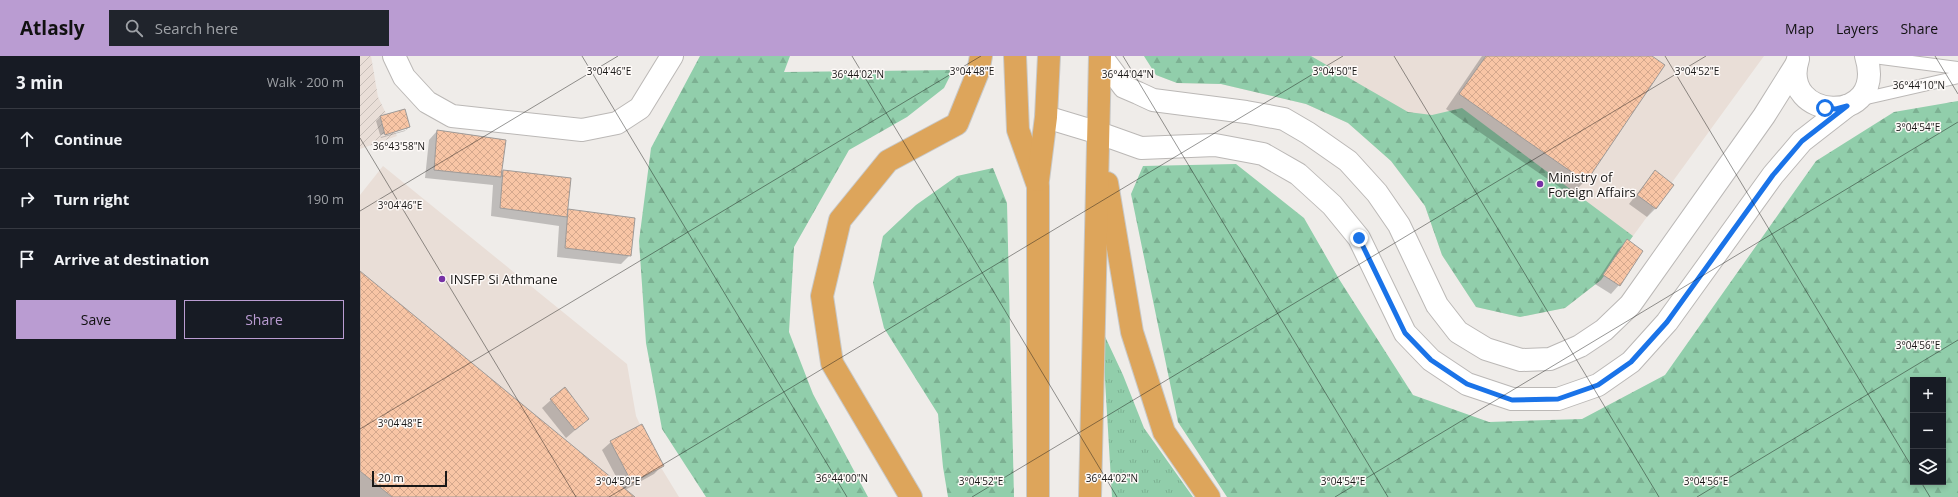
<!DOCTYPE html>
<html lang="en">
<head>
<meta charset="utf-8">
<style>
	:root { --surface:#171b24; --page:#20242c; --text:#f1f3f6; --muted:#9ea1a6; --line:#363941; --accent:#ba9cd2 }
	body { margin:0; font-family:"Open Sans",sans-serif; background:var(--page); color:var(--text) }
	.controls { position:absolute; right:12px; bottom:12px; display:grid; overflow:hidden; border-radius:0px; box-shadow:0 2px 6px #0003 }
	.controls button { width:36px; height:36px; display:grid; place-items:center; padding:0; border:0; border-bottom:1px solid var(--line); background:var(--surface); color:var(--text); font:20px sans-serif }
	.scale { position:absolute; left:12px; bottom:10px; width:75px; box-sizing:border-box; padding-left:4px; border:2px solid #191817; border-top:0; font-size:11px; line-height:14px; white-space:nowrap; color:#191817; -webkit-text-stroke:3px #fdf9f7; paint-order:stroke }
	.stop { position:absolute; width:12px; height:12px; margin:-9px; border:3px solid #1a73e8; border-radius:50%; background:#fff }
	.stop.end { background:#1a73e8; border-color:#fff; box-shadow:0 1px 4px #0008 }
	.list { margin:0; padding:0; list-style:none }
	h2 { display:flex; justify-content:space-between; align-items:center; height:52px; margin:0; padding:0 16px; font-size:17px }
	h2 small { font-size:13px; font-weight:400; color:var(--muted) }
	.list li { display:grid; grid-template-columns:26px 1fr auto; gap:12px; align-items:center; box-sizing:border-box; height:60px; padding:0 16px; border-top:1px solid var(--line) }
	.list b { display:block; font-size:15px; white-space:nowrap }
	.list em { font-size:13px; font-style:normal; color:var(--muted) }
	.actions { display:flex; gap:8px; padding:12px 16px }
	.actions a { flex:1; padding:9px 0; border:1px solid var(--accent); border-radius:0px; text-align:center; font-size:14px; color:var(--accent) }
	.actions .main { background:var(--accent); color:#111 }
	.icon { flex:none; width:22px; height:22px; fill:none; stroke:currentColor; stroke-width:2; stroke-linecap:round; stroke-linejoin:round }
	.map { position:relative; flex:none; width:1598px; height:441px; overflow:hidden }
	header { display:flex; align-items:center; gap:24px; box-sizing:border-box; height:56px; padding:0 20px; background:var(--accent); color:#111 }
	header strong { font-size:19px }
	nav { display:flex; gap:22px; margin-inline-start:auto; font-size:14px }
	.search { width:280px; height:36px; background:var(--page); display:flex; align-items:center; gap:10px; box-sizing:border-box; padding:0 14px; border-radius:0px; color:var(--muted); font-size:15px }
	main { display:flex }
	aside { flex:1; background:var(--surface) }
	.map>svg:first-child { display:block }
	.built { fill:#e9ded7 }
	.industrial { fill:url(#industrial-furrows) }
	.grass { fill:url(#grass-tufts) }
	.forest { fill:url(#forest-firs); fill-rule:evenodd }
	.shadow { fill:#0003; fill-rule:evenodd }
	.building { fill:url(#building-cross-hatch); stroke:#9e9a98 }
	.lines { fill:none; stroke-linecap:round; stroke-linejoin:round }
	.lane-casing { stroke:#bbb8b6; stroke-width:14 }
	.street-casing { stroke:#bbb8b6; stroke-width:24 }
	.secondary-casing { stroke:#bbb8b6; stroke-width:24 }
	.highway-casing { stroke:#c8c8c7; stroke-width:24 }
	.lane { stroke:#fff; stroke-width:12 }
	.street { stroke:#fff; stroke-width:22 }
	.secondary { stroke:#fff; stroke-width:22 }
	.highway { stroke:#dda55b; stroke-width:22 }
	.route { stroke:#1a73e8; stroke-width:5 }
	.ticks { fill:none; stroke:#191817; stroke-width:1; stroke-opacity:0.45 }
	.poi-dot { fill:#7732a5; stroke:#fdf9f7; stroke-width:1.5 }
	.labels { text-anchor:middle; stroke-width:3; stroke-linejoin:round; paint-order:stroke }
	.poi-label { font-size:13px; fill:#191817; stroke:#fdf9f7; text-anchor:start }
	.ticks-label { font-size:10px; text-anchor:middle; fill:#191817; stroke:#fdf9f7; stroke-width:3; stroke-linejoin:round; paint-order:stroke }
</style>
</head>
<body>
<header>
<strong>Atlasly</strong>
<div class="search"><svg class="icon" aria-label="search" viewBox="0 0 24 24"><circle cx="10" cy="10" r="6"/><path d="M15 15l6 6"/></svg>Search here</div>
<nav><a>Map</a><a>Layers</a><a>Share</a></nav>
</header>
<main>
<aside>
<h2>3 min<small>Walk · 200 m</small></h2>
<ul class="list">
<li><svg class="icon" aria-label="ahead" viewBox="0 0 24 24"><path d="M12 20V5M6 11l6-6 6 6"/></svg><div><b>Continue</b></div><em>10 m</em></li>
<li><svg class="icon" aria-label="right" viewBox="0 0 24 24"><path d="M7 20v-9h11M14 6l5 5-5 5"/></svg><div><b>Turn right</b></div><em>190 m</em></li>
<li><svg class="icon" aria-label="arrive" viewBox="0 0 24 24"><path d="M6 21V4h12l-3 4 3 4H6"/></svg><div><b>Arrive at destination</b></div></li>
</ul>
<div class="actions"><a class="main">Save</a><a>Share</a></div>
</aside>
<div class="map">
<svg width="1598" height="441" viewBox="0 0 1598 441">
	<defs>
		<pattern id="industrial-furrows" width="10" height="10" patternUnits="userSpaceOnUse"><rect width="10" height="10" fill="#e9ded7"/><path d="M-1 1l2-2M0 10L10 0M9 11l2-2" fill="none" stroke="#c7beb8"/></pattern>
		<pattern id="grass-tufts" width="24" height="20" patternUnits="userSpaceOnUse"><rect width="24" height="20" fill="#91ceab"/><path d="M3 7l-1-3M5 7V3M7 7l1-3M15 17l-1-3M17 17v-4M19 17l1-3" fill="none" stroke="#7cb092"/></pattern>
		<pattern id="forest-firs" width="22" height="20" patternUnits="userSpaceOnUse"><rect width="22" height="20" fill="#91ceab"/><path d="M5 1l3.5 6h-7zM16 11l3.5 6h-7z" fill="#7cb092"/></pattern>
		<pattern id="building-cross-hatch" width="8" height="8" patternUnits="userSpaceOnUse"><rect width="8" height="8" fill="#f8c5a5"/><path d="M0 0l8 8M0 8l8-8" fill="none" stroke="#d4a88d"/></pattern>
	</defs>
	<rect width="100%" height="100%" fill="#efece9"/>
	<g class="built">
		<path d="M784,0h620l-163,224 -36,28 -45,9 -44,-10 -34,-52 -17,-49 -34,-45 -43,-38 -42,-19 -85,-20 -44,-1 -21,-8z"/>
		<path d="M23,110l244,198 9,52 21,45 22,36h-319v-302z"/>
	</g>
	<path class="industrial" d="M0,0h11l7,41 19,39 -37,13z"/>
	<path class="grass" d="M742,274l21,45 21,53 49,69h-81z"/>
	<g class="forest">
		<path d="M340,0h90l-6,16 169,-2 -9,18 -37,29 -58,33 -55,97 -5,85 24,62 55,103h-162l-44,-68 -16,-86 -7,-102 12,-93z"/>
		<path d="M784,0h167l97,56 24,3 30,-7 171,128 -32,44 -36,28 -45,9 -44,-10 -34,-52 -17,-49 -34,-45 -43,-38 -42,-19 -85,-20 -44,-1 -21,-8z"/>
		<path d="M1598,45v396h-731l-49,-75 -47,-228 12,-28 93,-2 68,54 35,61 74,116 76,27 93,-3 83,-44 151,-214 78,-49zM1553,324h30v102h-30z"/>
		<path d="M633,112l14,35 7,294h-66l-5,-30 -5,-53 -54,-86 -11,-45 10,-47 33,-31 41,-29z"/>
	</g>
	<g class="shadow">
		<path d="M1122,0h168l-65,125 -14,14 -125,-86z"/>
		<path d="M20,61l29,10 -4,4 -24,7 -5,-17zM46,72v2l-25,7 -1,-2z"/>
		<path d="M77,75l65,40 68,8 -3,31 67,9 -4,36 -9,9 -64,-7 2,-31 -68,-10 2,-31 -68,-7 4,-38z"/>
		<path d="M1295,115l1,37 -9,9 -18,-13z"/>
		<path d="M1267,185l-8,44 -8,9 -16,-10 23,-35z"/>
		<path d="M0,216l261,214 -19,-36 9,-8 51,24 -8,8 -29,16 9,7h-274z"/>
		<path d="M191,344l37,19 -22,19 -24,-30z"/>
	</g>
	<g class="building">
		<path d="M1126,0h166l13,9 -79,117 -127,-88z"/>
		<path d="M45,53l5,18 -25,8 -5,-19z"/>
		<path d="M77,74l69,10 -5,37 -67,-7z"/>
		<path d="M143,114l68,8 -4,39 -67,-9z"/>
		<path d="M1295,114l19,15 -18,24 -19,-14z"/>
		<path d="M208,153l67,9 -4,38 -66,-8z"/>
		<path d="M1267,183l16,12 -23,35 -17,-11z"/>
		<path d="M0,215l275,226h-243l-32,-26z"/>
		<path d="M205,331l24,32 -14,11 -25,-31z"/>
		<path d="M282,368l22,42 -32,17 -22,-42z"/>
	</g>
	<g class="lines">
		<defs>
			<g id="lane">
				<path d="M1506,0l92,12"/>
				<path d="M1498,44l100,-23"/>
			</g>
			<path id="street" d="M34,0l10,21 23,25 25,14 130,14 35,-7 23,-15 32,-52"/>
			<g id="secondary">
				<path d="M741,0l23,31 14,6 15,7 93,12 38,7 24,14 40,28 29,32 22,32 38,80 21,27 28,17 35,11 29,-1 30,-13 24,-16 26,-25 134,-189 32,-51"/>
				<path d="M1438,3c-20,62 90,69 68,-3"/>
				<path d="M686,61l53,16 42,15 74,-3 48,9 35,20 34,31 27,33 46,95 26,27 36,24 45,15h46l40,-14 33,-23 36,-40 106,-147 29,-34 45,-35"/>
			</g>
			<g id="highway">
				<path d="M655,0l3,74 20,56v311"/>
				<path d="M678,124l8,-63 3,-61"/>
				<path d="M747,127l25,149 32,100 45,65"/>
				<path d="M551,441l-79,-134 -10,-67 18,-76 48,-59 69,-37 21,-52 3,-16"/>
				<path d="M730,441l10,-441"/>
			</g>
		</defs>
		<use href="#lane" class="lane-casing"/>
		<use href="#street" class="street-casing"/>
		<use href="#secondary" class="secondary-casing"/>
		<use href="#highway" class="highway-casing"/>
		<use href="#lane" class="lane"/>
		<use href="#street" class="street"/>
		<use href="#secondary" class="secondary"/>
		<use href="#highway" class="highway"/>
	</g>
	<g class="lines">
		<path class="route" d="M999,182l46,95 26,27 36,24 45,16 46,-1 40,-14 33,-23 36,-40 106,-147 29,-34 45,-35 -11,3 -11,-1"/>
	</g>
	<path class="ticks" d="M222,0l265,441M492,0l265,441M763,0l265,441M1034,0l265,441M1305,0l248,413M1575,0l23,38M0,82l216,359M0,155l258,-155M0,373l621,-373M1561,426l9,15M249,441l734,-441M612,441l734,-441M975,441l623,-375M1337,441l261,-157"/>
	<g class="poi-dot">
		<circle cx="1180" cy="128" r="4"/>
		<circle cx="82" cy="223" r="4"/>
	</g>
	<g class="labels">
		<g class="poi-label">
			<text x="1188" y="126">Ministry of<tspan x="1188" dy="15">Foreign Affairs</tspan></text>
			<text x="90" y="228">INSFP Si Athmane</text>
		</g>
	</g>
	<g class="ticks-label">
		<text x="249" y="19">3°04'46"E</text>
		<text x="612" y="19">3°04'48"E</text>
		<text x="975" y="19">3°04'50"E</text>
		<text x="1337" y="19">3°04'52"E</text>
		<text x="498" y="22">36°44'02"N</text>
		<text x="768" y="22">36°44'04"N</text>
		<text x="1559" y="33">36°44'10"N</text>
		<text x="1558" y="75">3°04'54"E</text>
		<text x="39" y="94">36°43'58"N</text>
		<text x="40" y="153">3°04'46"E</text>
		<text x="1558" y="293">3°04'56"E</text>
		<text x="40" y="371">3°04'48"E</text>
		<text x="482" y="426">36°44'00"N</text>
		<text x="752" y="426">36°44'02"N</text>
		<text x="258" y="429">3°04'50"E</text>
		<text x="621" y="429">3°04'52"E</text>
		<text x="983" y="429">3°04'54"E</text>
		<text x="1346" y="429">3°04'56"E</text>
	</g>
</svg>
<div class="controls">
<button>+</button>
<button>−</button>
<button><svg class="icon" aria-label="layers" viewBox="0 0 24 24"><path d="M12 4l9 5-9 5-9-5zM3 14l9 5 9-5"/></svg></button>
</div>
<div class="scale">20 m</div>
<div class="stop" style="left:1465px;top:52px"></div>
<div class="stop end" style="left:999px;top:182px"></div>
</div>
</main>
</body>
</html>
